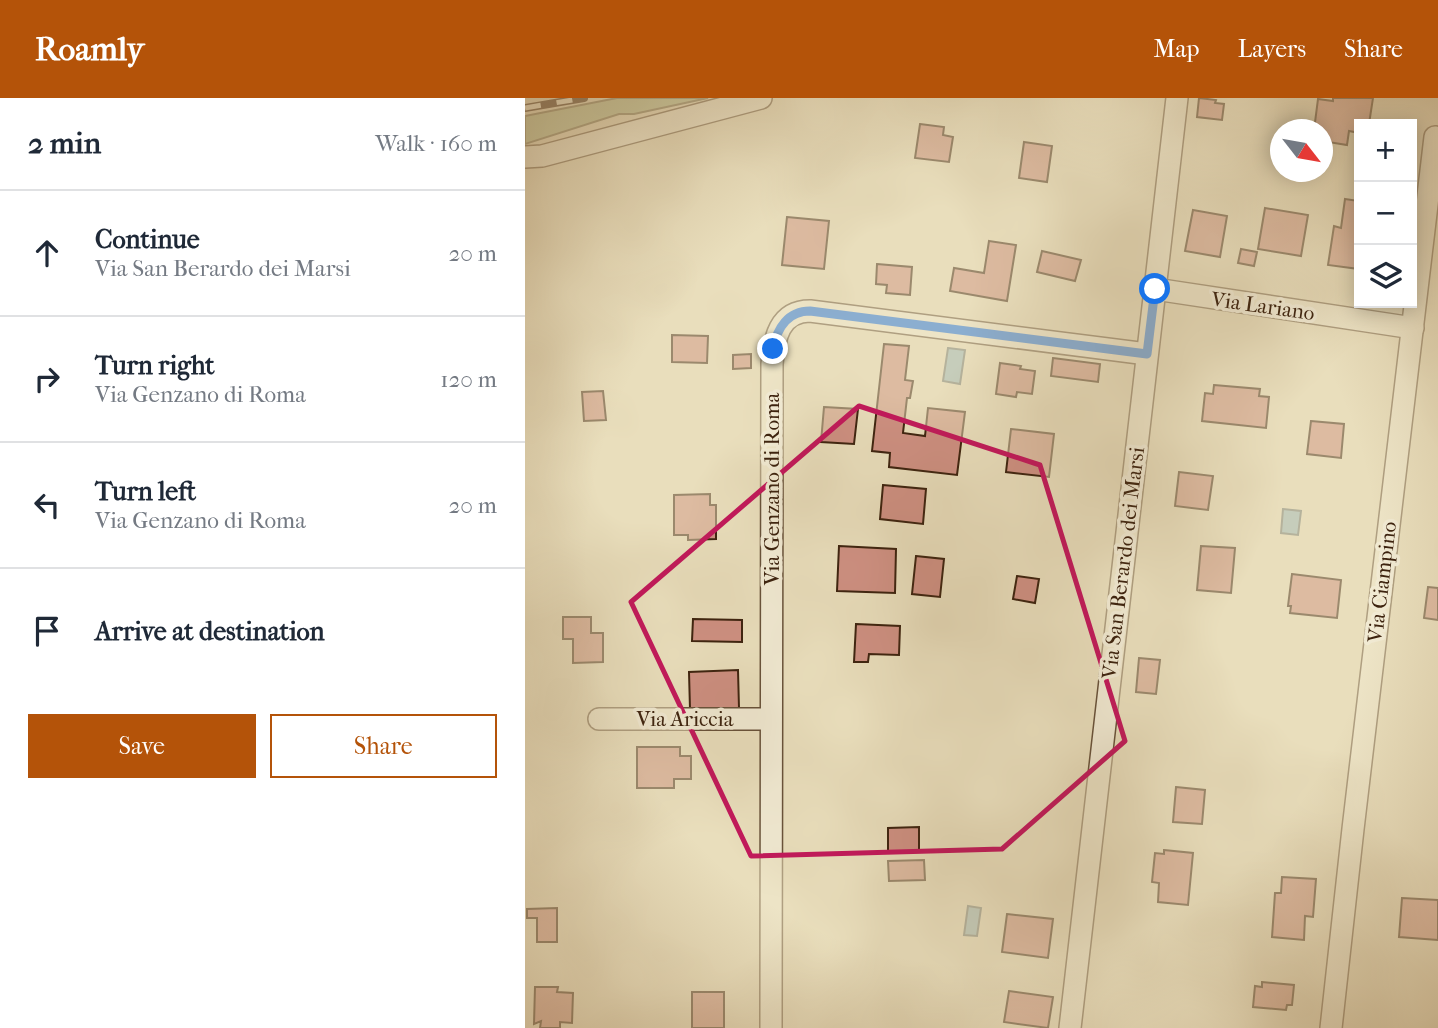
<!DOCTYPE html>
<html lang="en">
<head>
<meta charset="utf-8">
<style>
	:root { --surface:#fff; --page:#f2f2f3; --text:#1f2937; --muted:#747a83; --line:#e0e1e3; --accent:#b45309 }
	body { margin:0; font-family:"IM FELL French Canon",serif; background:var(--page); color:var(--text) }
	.controls { position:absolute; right:21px; top:21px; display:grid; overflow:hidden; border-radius:0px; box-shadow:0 4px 18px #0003 }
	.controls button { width:63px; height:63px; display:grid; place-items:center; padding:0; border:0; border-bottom:2px solid var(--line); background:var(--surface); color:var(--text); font:35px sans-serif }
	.compass { position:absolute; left:745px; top:21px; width:63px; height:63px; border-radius:50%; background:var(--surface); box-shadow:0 4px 18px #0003; rotate:121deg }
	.stop { position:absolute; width:21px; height:21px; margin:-16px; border:5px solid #1a73e8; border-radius:50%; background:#fff }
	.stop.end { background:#1a73e8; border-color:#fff; box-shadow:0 2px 7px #0008 }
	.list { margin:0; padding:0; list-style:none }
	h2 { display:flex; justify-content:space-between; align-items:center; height:91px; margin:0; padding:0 28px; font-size:30px }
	h2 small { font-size:23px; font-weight:400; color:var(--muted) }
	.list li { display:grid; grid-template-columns:46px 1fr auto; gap:21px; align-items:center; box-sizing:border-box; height:126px; padding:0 28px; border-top:2px solid var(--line) }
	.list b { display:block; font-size:26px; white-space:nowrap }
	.list p { margin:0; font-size:23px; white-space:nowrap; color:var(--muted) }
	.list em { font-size:23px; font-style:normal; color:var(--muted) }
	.actions { display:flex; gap:14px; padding:21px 28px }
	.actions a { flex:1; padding:16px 0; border:2px solid var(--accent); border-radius:0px; text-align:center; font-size:24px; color:var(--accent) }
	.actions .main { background:var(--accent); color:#fff }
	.icon { flex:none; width:38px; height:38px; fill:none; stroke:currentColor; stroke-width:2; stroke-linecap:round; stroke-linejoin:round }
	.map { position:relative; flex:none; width:913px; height:930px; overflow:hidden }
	header { display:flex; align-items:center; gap:42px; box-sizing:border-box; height:98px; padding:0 35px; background:var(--accent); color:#fff }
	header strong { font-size:33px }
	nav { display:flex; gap:38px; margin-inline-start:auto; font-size:24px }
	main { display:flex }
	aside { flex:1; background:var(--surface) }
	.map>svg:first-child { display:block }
	.green { fill:#b7c190; stroke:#7a7250; stroke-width:2 }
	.water { fill:#9cb9bb; stroke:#767d76; stroke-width:2 }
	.building { fill:#ce9082; stroke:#3d230f; stroke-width:2 }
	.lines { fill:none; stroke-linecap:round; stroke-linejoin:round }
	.minor-casing { stroke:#68523a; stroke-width:24 }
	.minor { stroke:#f1ead3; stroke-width:21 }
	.rail-casing { stroke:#3d230f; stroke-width:8 }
	.rail { stroke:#f1ead3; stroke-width:5; stroke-dasharray:16; stroke-linecap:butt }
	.route { stroke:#1a73e8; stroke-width:9 }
	.marked { fill:none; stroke:#c2185b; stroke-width:5; stroke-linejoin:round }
	.labels { text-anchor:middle; stroke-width:7; stroke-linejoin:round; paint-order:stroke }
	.street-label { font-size:21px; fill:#3d230f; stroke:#f1ead3 }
</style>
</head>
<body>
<header>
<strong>Roamly</strong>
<nav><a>Map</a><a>Layers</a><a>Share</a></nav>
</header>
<main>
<aside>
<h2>2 min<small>Walk · 160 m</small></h2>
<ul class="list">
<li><svg class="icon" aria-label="ahead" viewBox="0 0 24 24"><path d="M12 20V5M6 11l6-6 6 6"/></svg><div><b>Continue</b><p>Via San Berardo dei Marsi</p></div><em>20 m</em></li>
<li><svg class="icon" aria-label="right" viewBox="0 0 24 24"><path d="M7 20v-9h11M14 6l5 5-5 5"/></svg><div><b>Turn right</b><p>Via Genzano di Roma</p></div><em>120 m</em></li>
<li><svg class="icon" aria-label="left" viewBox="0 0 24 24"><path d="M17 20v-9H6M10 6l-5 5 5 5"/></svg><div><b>Turn left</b><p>Via Genzano di Roma</p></div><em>20 m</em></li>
<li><svg class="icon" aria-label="arrive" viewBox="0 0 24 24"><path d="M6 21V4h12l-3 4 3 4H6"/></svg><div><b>Arrive at destination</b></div></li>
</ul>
<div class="actions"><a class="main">Save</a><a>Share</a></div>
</aside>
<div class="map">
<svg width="913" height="930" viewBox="0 0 913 930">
	<rect width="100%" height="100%" fill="#e9debc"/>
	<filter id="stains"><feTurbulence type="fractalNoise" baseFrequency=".00286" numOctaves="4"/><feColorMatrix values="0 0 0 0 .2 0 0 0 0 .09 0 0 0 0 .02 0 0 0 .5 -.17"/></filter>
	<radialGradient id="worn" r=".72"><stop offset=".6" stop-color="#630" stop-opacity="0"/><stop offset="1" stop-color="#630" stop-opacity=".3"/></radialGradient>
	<path class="green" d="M92,0h91l-74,16h-15l-94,30v-28z"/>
	<g class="water">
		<path d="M423,250l17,2 -5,34 -17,-3z"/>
		<path d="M758,411l18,2 -3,24 -17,-2z"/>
		<path d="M443,808l13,2 -4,28 -13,-1z"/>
	</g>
	<g class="building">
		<path d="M674,0l17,2 -1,3 9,1 -2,16 -25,-3z"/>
		<path d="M808,0h40l-4,26h-10v9l-10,-2 -2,14 -25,-4v-11h-8l4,-31 15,2z"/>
		<path d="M395,26l24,3 -1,8 10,2 -4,25 -34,-4z"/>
		<path d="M499,44l28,4 -5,36 -28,-4z"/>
		<path d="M820,101l14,2v68l-31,-4 6,-39 7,2z"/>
		<path d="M740,110l43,7 -7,41 -43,-7z"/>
		<path d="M668,112l34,6 -7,41 -35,-6z"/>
		<path d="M262,119l42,4 -5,48 -42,-4z"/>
		<path d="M464,143l27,4 -9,56 -57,-10 4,-23 30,5z"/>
		<path d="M716,151l16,3 -3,14 -16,-3z"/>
		<path d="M517,153l39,9 -6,21 -38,-9z"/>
		<path d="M352,166l35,3 -2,28 -24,-2 1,-8 -11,-1z"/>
		<path d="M147,237l36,1 -1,27 -35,-1z"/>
		<path d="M359,246l25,2 -4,34 8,1 -3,17h-3l-4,35 22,3 3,-28 37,4 -8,63 -68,-8 1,-14 -18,-2z"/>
		<path d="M226,256v14l-18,1v-14z"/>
		<path d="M528,260l47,6 -2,18 -47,-6z"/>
		<path d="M475,265l21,3 -1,3 15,2 -3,23 -15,-2 -1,5 -20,-3z"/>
		<path d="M689,287l46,4 -1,7 10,1 -3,31 -64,-7 3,-28 8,1z"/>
		<path d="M78,293l3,29 -22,1 -2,-29z"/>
		<path d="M299,309l34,2 -4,35 -33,-2z"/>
		<path d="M786,323l33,3 -3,34 -34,-4z"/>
		<path d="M486,331l43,5 -5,43 -43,-5z"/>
		<path d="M654,374l34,4 -5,34 -33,-4z"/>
		<path d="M358,387l43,4 -3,35 -43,-5z"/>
		<path d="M185,396v11h6v34l-28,1v-5h-14v-40z"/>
		<path d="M314,448l57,3 -1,44 -58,-2z"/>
		<path d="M676,448l34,2 -4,45 -34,-3z"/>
		<path d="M391,458l28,3 -4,38 -28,-3z"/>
		<path d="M767,476l49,6 -4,38 -47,-5 1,-7h-3z"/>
		<path d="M492,478l22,3 -4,24 -22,-4z"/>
		<path d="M903,489l10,1v32l-14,-2z"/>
		<path d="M38,519h28v16h12v29l-30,1v-24h-10z"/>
		<path d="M168,521l49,1v22l-50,-1z"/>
		<path d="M331,526l44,2 -1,29 -30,-1 -1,8h-14z"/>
		<path d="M614,560l21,2 -4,34 -20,-2z"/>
		<path d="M213,572l1,38 -49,1 -1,-37z"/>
		<path d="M112,649h43v9h11v23h-17v9h-37z"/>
		<path d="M651,689l29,3 -3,34 -29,-2z"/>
		<path d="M394,729v25h-31v-24z"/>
		<path d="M639,752l29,3 -5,52 -30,-3 1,-19 -7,-1 3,-29 9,1z"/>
		<path d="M399,762l1,20 -36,1 -1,-20z"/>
		<path d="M757,779l34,2 -3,38 -8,-1 -1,24 -32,-3 3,-44h6z"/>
		<path d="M877,800l36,2v40l-39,-3z"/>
		<path d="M32,810v34h-20v-24h-10v-9z"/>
		<path d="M482,816l46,5 -5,39 -46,-6z"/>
		<path d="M737,884l32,3 -2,20h-5l-1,5 -33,-3 2,-21 7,1z"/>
		<path d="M10,889h23l-1,5 16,1 -1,30 -12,-1v6h-20l1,-7 -7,3z"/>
		<path d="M484,893l44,6 -5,31 -44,-6z"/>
		<rect x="167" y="894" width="32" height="36"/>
	</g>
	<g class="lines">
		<defs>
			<g id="minor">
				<path d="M0,59l17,-1 219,-58"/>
				<path d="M630,191l258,39"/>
				<path d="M74,621h172"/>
				<path d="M246,930l1,-664c2,-25 7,-53 38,-53l337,43"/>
				<path d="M545,930l107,-930"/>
				<path d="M806,930l22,-199 82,-692"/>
			</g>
		</defs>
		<use href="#minor" class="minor-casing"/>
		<use href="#minor" class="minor"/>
		<defs>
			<path id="rail" d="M0,10l59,-10"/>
		</defs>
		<use href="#rail" class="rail-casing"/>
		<use href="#rail" class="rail"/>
	</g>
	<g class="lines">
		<path class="route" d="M248,251c4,-21 15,-38 37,-38l337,43 8,-65"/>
	</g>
	<path d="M0 0H913V930H0ZM334,308l181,59 85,276 -123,108 -251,7 -120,-254z" fill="#e9debc" fill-opacity=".55" fill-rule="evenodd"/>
	<path class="marked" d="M334,308l181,59 85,276 -123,108 -251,7 -120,-254z"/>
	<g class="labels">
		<g class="street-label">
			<text transform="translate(738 208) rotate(8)" y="7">Via Lariano</text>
			<text transform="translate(247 391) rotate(-90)" y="7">Via Genzano di Roma</text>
			<text transform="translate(598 465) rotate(-83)" y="7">Via San Berardo dei Marsi</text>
			<text transform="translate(857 484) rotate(-83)" y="7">Via Ciampino</text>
			<text x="160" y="628">Via Ariccia</text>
		</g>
	</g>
	<rect width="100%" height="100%" filter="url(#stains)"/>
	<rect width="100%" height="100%" fill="url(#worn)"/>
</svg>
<div class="controls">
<button>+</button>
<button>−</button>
<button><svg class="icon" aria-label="layers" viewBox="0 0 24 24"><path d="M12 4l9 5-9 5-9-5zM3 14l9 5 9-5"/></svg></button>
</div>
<svg class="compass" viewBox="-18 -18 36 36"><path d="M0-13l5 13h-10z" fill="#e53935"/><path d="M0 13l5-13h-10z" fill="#747a83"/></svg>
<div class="stop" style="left:630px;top:191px"></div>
<div class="stop end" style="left:248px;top:251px"></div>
</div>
</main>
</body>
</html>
